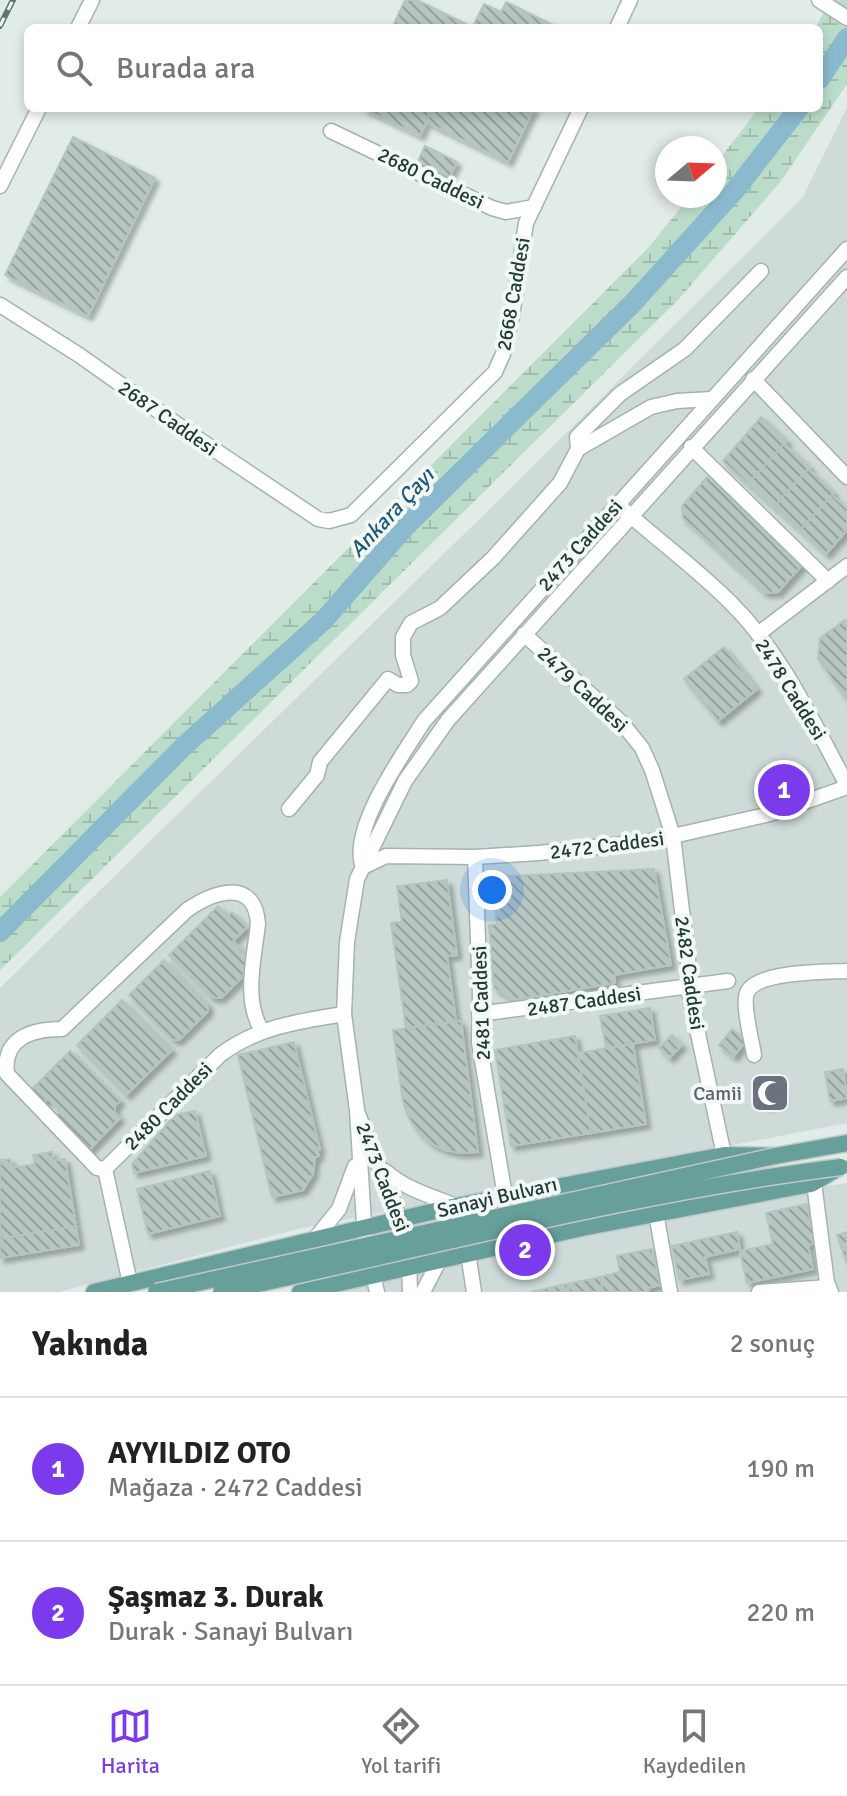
<!DOCTYPE html>
<html lang="tr">
<head>
<meta charset="utf-8">
<style>
	:root { --surface:#fff; --page:#f2f2f2; --text:#222; --muted:#767676; --line:#e0e0e0; --accent:#7c3aed }
	body { margin:0; font-family:Signika,sans-serif; background:var(--page); color:var(--text) }
	.compass { position:absolute; left:655px; top:136px; width:72px; height:72px; border-radius:50%; background:var(--surface); box-shadow:0 4px 12px #0003; rotate:71deg }
	.you { position:absolute; left:492px; top:890px; width:28px; height:28px; margin:-20px; border:6px solid #fff; border-radius:50%; background:#1a73e8; box-shadow:0 0 0 12px #1a73e833 }
	.badge { display:grid; place-items:center; width:52px; height:52px; border-radius:50%; background:var(--accent); color:#fff; font-size:26px; font-weight:700 }
	.pin { position:absolute; translate:-50% -50%; border:4px solid #fff; box-shadow:0 2px 8px #0006 }
	.list { margin:0; padding:0; list-style:none }
	h2 { display:flex; justify-content:space-between; align-items:center; height:104px; margin:0; padding:0 32px; font-size:34px }
	h2 small { font-size:26px; font-weight:400; color:var(--muted) }
	.list li { display:grid; grid-template-columns:52px 1fr auto; gap:24px; align-items:center; box-sizing:border-box; height:144px; padding:0 32px; border-top:2px solid var(--line) }
	.list b { display:block; font-size:30px; white-space:nowrap }
	.list p { margin:0; font-size:26px; white-space:nowrap; color:var(--muted) }
	.list em { font-size:26px; font-style:normal; color:var(--muted) }
	.icon { flex:none; width:44px; height:44px; fill:none; stroke:currentColor; stroke-width:2; stroke-linecap:round; stroke-linejoin:round }
	.map { position:relative; flex:none; width:847px; height:1292px; overflow:hidden }
	.search { position:absolute; background:var(--surface); box-shadow:0 4px 12px #0003; left:24px; right:24px; top:24px; height:88px; display:flex; align-items:center; gap:20px; box-sizing:border-box; padding:0 28px; border-radius:12px; color:var(--muted); font-size:30px }
	.sheet { height:392px; background:var(--surface) }
	nav { display:flex; justify-content:space-around; align-items:center; box-sizing:border-box; height:112px; border-top:2px solid var(--line); background:var(--surface); font-size:22px; color:var(--muted) }
	nav a { display:grid; justify-items:center; gap:4px }
	nav .on { color:var(--accent) }
	.map>svg:first-child { display:block }
	.built { fill:#cfdbd8 }
	.wetland { fill:url(#wetland-marsh) }
	.lines { fill:none; stroke-linecap:round; stroke-linejoin:round }
	.river { stroke:#8bb9ce; stroke-width:20 }
	.building { fill:url(#building-back-hatch); stroke:#b4c5c0; stroke-width:2; filter:url(#shadow) }
	.minor-casing { stroke:#a4b3b0; stroke-width:17 }
	.major-casing { stroke:#c1c8c7; stroke-width:19 }
	.minor { stroke:#fff; stroke-width:14 }
	.major { stroke:#679f9a; stroke-width:16 }
	.rail-casing { stroke:#5d7774; stroke-width:6 }
	.rail { stroke:#f2f8f6; stroke-width:3; stroke-dasharray:9; stroke-linecap:butt }
	.major-bridge-casing { stroke:#c1c8c7; stroke-width:19; stroke-linecap:butt }
	.major-bridge { stroke:#679f9a; stroke-width:16 }
	.labels { text-anchor:middle; stroke-width:8; stroke-linejoin:round; paint-order:stroke }
	.street-label { font-size:20px; fill:#223b38; stroke:#f2f8f6 }
	.worship-label { font-size:20px; fill:#5b616d; stroke:#f2f8f6; text-anchor:end }
	.water-label { font-size:22px; font-style:italic; fill:#1f5975; stroke:#f2f8f6 }
</style>
</head>
<body>
<div class="map">
<svg width="847" height="1292" viewBox="0 0 847 1292">
	<defs>
		<pattern id="wetland-marsh" width="20" height="14" patternUnits="userSpaceOnUse" patternTransform="scale(2)"><rect width="20" height="14" fill="#bbdcc9"/><path d="M1 5h8M5 5V1M11 12h8M15 12V8" fill="none" stroke="#a0bead"/></pattern>
		<pattern id="building-back-hatch" width="6" height="6" patternUnits="userSpaceOnUse" patternTransform="scale(2)"><rect width="6" height="6" fill="#b7c6c2"/><path d="M-1 5l2 2M0 0l6 6M5-1l2 2" fill="none" stroke="#94a29f"/></pattern>
		<filter id="shadow"><feDropShadow dx="4.5" dy="4.5" stdDeviation="2" flood-color="#0004"/></filter>
	</defs>
	<rect width="100%" height="100%" fill="#e1ebe8"/>
	<g class="built">
		<path d="M847,107v1016l-545,105 -243,64h-59v-304l511,-500 292,-291z"/>
		<path d="M847,1183v109h-530l161,-50z"/>
	</g>
	<path class="wetland" d="M831,0h16v84l-66,97 -103,119 -678,670v-73l649,-650 41,-51h25v-31l44,-57h60v-80h-4z"/>
	<g class="lines">
		<g class="river">
			<path d="M819,80l28,-42"/>
			<path d="M0,932l183,-185 141,-127 83,-95 225,-221 104,-115 63,-81"/>
		</g>
	</g>
	<g class="building">
		<path d="M405,0h12l55,27 -80,1z"/>
		<path d="M506,2l53,26h-87l12,-24 17,8z"/>
		<path d="M362,108h71l-13,28z"/>
		<path d="M433,108h101l-26,54 -82,-40z"/>
		<path d="M73,137l82,41 -67,138 -83,-41z"/>
		<path d="M425,146l32,16 -8,16 -32,-15z"/>
		<path d="M761,417l26,24 -39,43 -25,-23z"/>
		<path d="M784,444l26,23 -36,40 -26,-23z"/>
		<path d="M808,469l26,24 -34,37 -26,-23z"/>
		<path d="M707,477l96,87 -25,28 -13,1 -82,-75 -1,-12z"/>
		<path d="M832,495l15,14v21l-21,24 -26,-24z"/>
		<path d="M845,620l2,3v77l-29,-41 2,-21z"/>
		<path d="M724,647l33,42 -39,32 -34,-42z"/>
		<path d="M789,778l6,18 -16,5 -6,-18z"/>
		<path d="M654,869l17,96 -57,10 1,8 -101,17 -20,-12 -5,-63 8,-1 -4,-47z"/>
		<path d="M447,880l10,75 -10,1 9,65 -50,7 -15,-105 11,-1 -5,-36z"/>
		<path d="M218,906l10,10 4,-4 15,15 -14,14 13,13v19l-25,25h-9l-43,-43z"/>
		<path d="M164,960l44,45v6l-29,29h-6l-44,-45z"/>
		<path d="M122,1000l50,50 -46,45 -49,-50z"/>
		<path d="M650,1008l5,32 -49,8 -6,-32z"/>
		<path d="M461,1021l17,131 -17,1 -16,-3 -15,-7 -12,-11 -9,-14 -6,-16 -10,-72z"/>
		<path d="M732,1029l14,12 -13,16 -14,-12z"/>
		<path d="M672,1035l10,10 -13,13 -10,-10z"/>
		<path d="M575,1036l16,97 -80,13 -16,-96z"/>
		<path d="M294,1042l26,108h-3l2,6 -4,1 -2,17 -10,16 -31,7 -34,-142z"/>
		<path d="M633,1044l13,80 -55,9 -13,-80z"/>
		<path d="M70,1051l50,50 -5,5v7l5,5 -32,33 -33,-34 5,-6 -12,-13 -6,6 -12,-13z"/>
		<path d="M843,1069l4,29 -17,3 -5,-29z"/>
		<path d="M771,1079l12,15 -15,12 -12,-15z"/>
		<path d="M195,1111l11,45 -72,17 -2,-9 43,-49z"/>
		<path d="M52,1152l1,9 12,-2 11,67 -76,13v-79l10,-1 2,9 23,-4 -2,-9z"/>
		<path d="M210,1171l10,45 -72,18 -11,-45z"/>
		<path d="M807,1204l8,39 -7,2 5,24 -66,14 -7,-32 33,-7 -7,-31z"/>
		<path d="M76,1226l3,19 -79,13v-19z"/>
		<path d="M737,1232l3,17 -35,8 4,17 -30,6 -7,-34z"/>
		<path d="M847,1232v32l-10,-29z"/>
		<path d="M652,1249l8,36 -12,3 1,4h-46l-3,-15 20,-5 -3,-16z"/>
		<path d="M600,1277l3,15h-34l-2,-8z"/>
		<path d="M567,1284l2,8h-39z"/>
	</g>
	<g class="lines">
		<defs>
			<g id="minor">
				<path d="M819,0l28,18"/>
				<path d="M78,28l14,-28"/>
				<path d="M617,28l13,-28"/>
				<path d="M331,131l161,77 14,4 28,-5"/>
				<path d="M0,186l39,-78"/>
				<path d="M0,305l79,50 109,77 130,87 11,2 22,-6 144,-143 8,-18 9,-38 14,-93 55,-115"/>
				<path d="M753,379l94,98"/>
				<path d="M691,447l137,134"/>
				<path d="M578,449l73,-42 26,-6 35,-2"/>
				<path d="M624,510c35,31 74,60 107,93 52,52 82,119 116,182"/>
				<path d="M524,634l98,89 20,25 10,22 21,66 16,133 -1,18 36,168"/>
				<path d="M758,634l89,-68"/>
				<path d="M289,809l28,-34 3,-13 68,-83 10,6h9l4,-4 -8,-26v-18l8,-14 29,-15 53,-50 67,-75 18,-34 -1,-12 43,-43 65,-45 76,-78"/>
				<path d="M475,857l5,138 -1,47 26,154"/>
				<path d="M363,867c-15,-37 41,-114 61,-146l423,-472"/>
				<path d="M363,867l23,-11 89,1 64,-4 112,-12 119,-27 77,-27"/>
				<path d="M479,1014l249,-33"/>
				<path d="M754,1055c-2,-14 -12,-50 -7,-62 8,-22 79,-21 100,-22"/>
				<path d="M358,1114l46,115 5,30 1,33"/>
				<path d="M105,1169l-8,-1 -90,-94c-5,-36 25,-45 55,-45l125,-119c26,-18 68,-33 71,14 -4,35 -15,76 4,107"/>
				<path d="M385,1171c20,18 46,25 71,35"/>
				<path d="M814,1183l13,100 4,9"/>
				<path d="M656,1213l14,79"/>
				<path d="M314,1240l25,-31 16,-43"/>
				<path d="M468,1253l6,39"/>
				<path d="M130,1283l-25,-114 115,-114c37,-28 79,-34 124,-41"/>
				<path d="M377,1292l-12,-52 -8,-130 -13,-96 3,-72 10,-63 48,-98 43,-61 399,-443"/>
				<path d="M423,1292l16,-31"/>
				<path d="M759,1292l70,-5"/>
			</g>
			<g id="major">
				<path d="M94,1292l362,-86 268,-51 51,1 72,-13"/>
				<path d="M300,1292l282,-64 229,-44 27,-16"/>
			</g>
		</defs>
		<use href="#minor" class="minor-casing"/>
		<use href="#major" class="major-casing"/>
		<use href="#minor" class="minor"/>
		<use href="#major" class="major"/>
		<defs>
			<path id="rail" d="M0,26l13,-26"/>
		</defs>
		<use href="#rail" class="rail-casing"/>
		<use href="#rail" class="rail"/>
		<defs>
			<g id="major-bridge">
				<path d="M156,1292l619,-136"/>
				<path d="M221,1292c206,-44 411,-99 620,-125"/>
			</g>
		</defs>
		<use href="#major-bridge" class="major-bridge-casing"/>
		<use href="#major-bridge" class="major-bridge"/>
	</g>
	<defs>
		<symbol id="mosque-square" viewBox="-11 -11 22 22"><rect x="-9" y="-9" width="18" height="18" rx="4" fill="#6b7280" stroke="#f2f8f6"/><path d="M3.5-4.9A6 6 0 1 0 3.5 4.9A5 5 0 1 1 3.5-4.9Z" fill="#fff"/></symbol>
	</defs>
	<g fill-rule="evenodd">
		<use href="#mosque-square" x="748" y="1071" width="44" height="44"/>
	</g>
	<g class="labels">
		<g class="street-label">
			<text transform="translate(431 178) rotate(26)" y="7">2680 Caddesi</text>
			<text transform="translate(513 294) rotate(-80)" y="7">2668 Caddesi</text>
			<text transform="translate(168 418) rotate(35)" y="7">2687 Caddesi</text>
			<text transform="translate(580 545) rotate(-48)" y="7">2473 Caddesi</text>
			<text transform="translate(583 689) rotate(43)" y="7">2479 Caddesi</text>
			<text transform="translate(791 689) rotate(58)" y="7">2478 Caddesi</text>
			<text transform="translate(607 845) rotate(-7)" y="7">2472 Caddesi</text>
			<text transform="translate(690 973) rotate(82)" y="7">2482 Caddesi</text>
			<text transform="translate(584 1001) rotate(-8)" y="7">2487 Caddesi</text>
			<text transform="translate(481 1003) rotate(-92)" y="7">2481 Caddesi</text>
			<text transform="translate(168 1106) rotate(-45)" y="7">2480 Caddesi</text>
			<text transform="translate(383 1177) rotate(69)" y="7">2473 Caddesi</text>
			<text transform="translate(497 1197) rotate(-13)" y="7">Sanayi Bulvarı</text>
		</g>
		<g class="worship-label">
			<text x="742" y="1100">Camii</text>
		</g>
		<g class="water-label">
			<text transform="translate(391 512) rotate(-47)" y="8">Ankara Çayı</text>
		</g>
	</g>
</svg>
<svg class="compass" viewBox="-18 -18 36 36"><path d="M0-13l5 13h-10z" fill="#e53935"/><path d="M0 13l5-13h-10z" fill="#767676"/></svg>
<div class="you"></div>
<div class="pin badge" style="left:784px;top:790px">1</div>
<div class="pin badge" style="left:525px;top:1250px">2</div>
<div class="search"><svg class="icon" aria-label="search" viewBox="0 0 24 24"><circle cx="10" cy="10" r="6"/><path d="M15 15l6 6"/></svg>Burada ara</div>
</div>
<section class="sheet">
<h2>Yakında<small>2 sonuç</small></h2>
<ul class="list">
<li><span class="badge">1</span><div><b>AYYILDIZ OTO</b><p>Mağaza · 2472 Caddesi</p></div><em>190 m</em></li>
<li><span class="badge">2</span><div><b>Şaşmaz 3. Durak</b><p>Durak · Sanayi Bulvarı</p></div><em>220 m</em></li>
</ul>
</section>
<nav>
<a class="on"><svg class="icon" aria-label="map" viewBox="0 0 24 24"><path d="M3 6l6-2 6 2 6-2v14l-6 2-6-2-6 2zM9 4v14M15 6v14"/></svg>Harita</a>
<a><svg class="icon" aria-label="directions" viewBox="0 0 24 24"><path d="M12 3l9 9-9 9-9-9zM9 14v-3h6M13 9l2 2-2 2"/></svg>Yol tarifi</a>
<a><svg class="icon" aria-label="saved" viewBox="0 0 24 24"><path d="M7 4h10v16l-5-4-5 4z"/></svg>Kaydedilen</a>
</nav>
</body>
</html>
